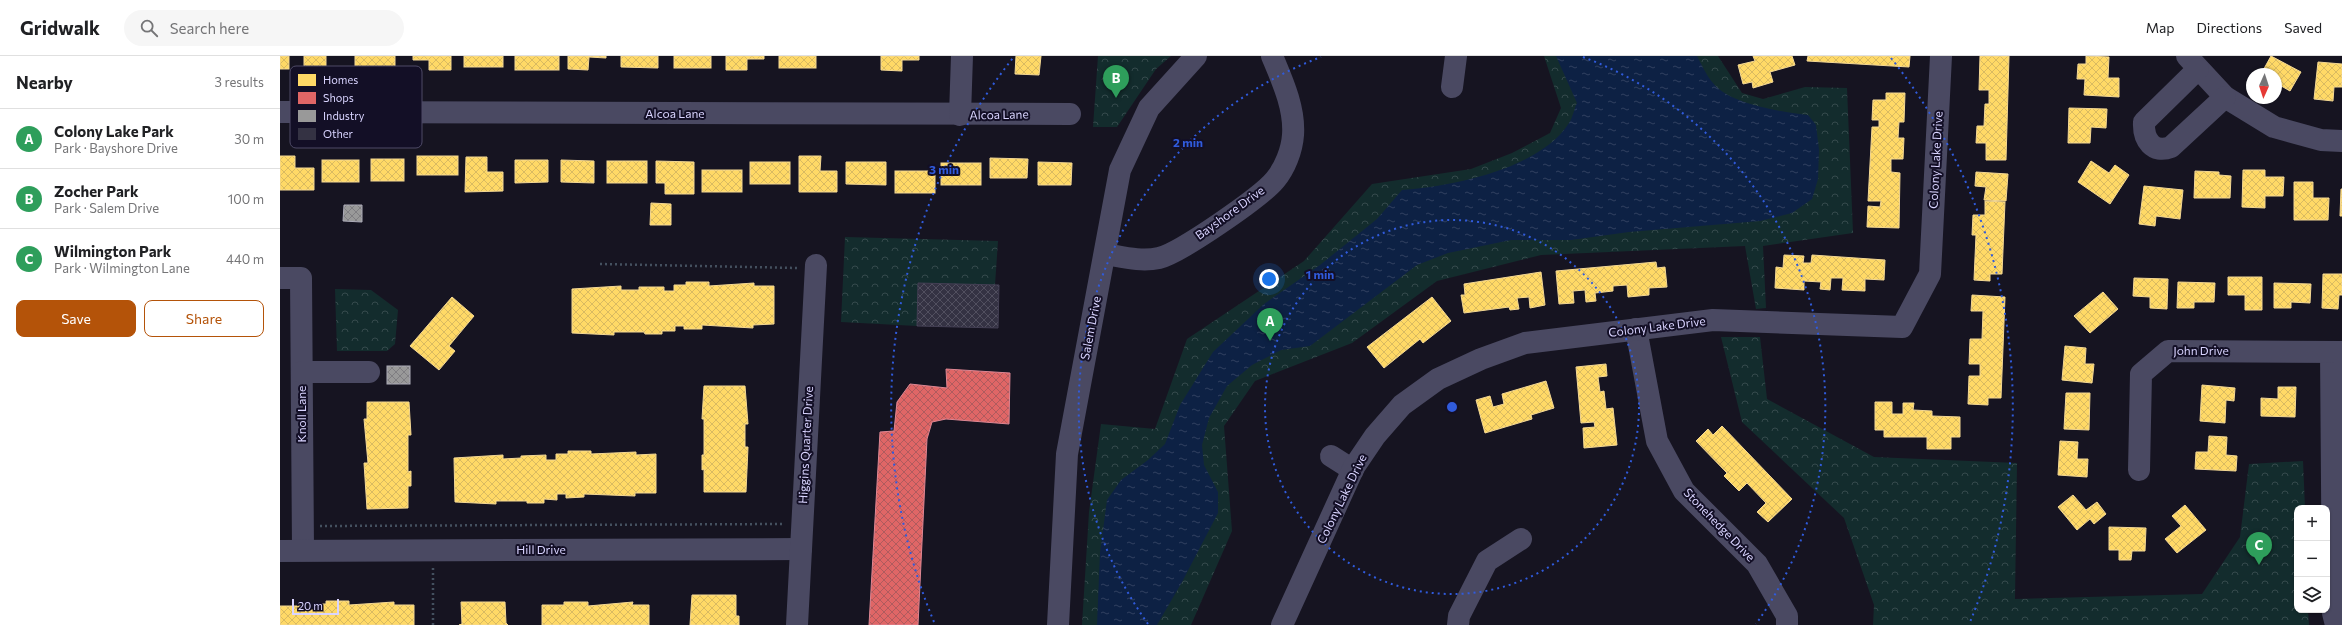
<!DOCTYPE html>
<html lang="en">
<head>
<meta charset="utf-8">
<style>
	:root { --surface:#fff; --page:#f6f6f6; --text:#202124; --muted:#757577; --line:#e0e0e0; --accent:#b45309 }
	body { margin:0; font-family:Commissioner,sans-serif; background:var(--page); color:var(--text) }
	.controls { position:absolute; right:12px; bottom:12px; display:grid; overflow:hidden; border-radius:8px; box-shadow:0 1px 3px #0004 }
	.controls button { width:36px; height:36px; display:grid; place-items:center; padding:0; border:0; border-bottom:1px solid var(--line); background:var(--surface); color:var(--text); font:20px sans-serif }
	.compass { position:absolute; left:1966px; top:12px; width:36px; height:36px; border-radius:50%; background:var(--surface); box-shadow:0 1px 3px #0004; rotate:183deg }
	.scale { position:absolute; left:12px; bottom:10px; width:47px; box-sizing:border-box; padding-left:4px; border:2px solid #d9d4ff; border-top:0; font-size:11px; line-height:14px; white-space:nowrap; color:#d9d4ff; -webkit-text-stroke:3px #130f26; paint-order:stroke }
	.you { position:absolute; left:989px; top:223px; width:14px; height:14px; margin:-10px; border:3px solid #fff; border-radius:50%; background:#1a73e8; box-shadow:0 0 0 6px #1a73e833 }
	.badge { display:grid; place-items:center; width:26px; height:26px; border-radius:50%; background:var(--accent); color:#fff; font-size:13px; font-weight:700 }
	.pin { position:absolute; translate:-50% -33px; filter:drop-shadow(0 1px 2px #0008) }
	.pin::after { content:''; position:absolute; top:21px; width:14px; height:12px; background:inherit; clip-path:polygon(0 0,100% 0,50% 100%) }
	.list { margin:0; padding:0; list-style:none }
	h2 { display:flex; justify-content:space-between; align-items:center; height:52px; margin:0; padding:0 16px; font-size:17px }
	h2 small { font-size:13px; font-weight:400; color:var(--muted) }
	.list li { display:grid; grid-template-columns:26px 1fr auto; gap:12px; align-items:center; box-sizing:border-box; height:60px; padding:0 16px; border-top:1px solid var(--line) }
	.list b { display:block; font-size:15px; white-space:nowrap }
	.list p { margin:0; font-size:13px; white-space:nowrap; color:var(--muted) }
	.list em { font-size:13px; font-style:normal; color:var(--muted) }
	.actions { display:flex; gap:8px; padding:12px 16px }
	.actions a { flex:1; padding:9px 0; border:1px solid var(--accent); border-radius:8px; text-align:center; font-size:14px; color:var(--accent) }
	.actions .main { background:var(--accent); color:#fff }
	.icon { flex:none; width:22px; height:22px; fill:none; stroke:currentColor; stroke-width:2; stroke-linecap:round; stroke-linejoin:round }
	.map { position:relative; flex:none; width:2062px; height:569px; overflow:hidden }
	header { display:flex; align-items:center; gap:24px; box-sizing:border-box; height:56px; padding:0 20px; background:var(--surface); border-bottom:1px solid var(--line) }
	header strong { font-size:19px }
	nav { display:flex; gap:22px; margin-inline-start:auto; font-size:14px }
	.search { width:280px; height:36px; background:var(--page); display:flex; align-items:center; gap:10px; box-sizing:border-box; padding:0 14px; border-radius:22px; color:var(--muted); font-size:15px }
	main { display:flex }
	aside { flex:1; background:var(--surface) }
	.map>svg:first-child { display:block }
	.park { fill:url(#park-crowns) }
	.water { fill:url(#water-ripples) }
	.homes { fill:url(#homes-cross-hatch); stroke:#f4d894 }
	.shops { fill:url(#shops-cross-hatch); stroke:#de8794 }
	.industry { fill:url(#industry-cross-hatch); stroke:#acabb8 }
	.building { fill:url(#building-cross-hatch); stroke:#433f54 }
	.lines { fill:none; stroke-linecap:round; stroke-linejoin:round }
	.path { stroke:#44505f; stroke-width:2.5; stroke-dasharray:2 3; stroke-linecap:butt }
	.minor { stroke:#4a4962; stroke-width:22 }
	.ring { fill:none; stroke:#305bdc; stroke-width:2; stroke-dasharray:2 4 }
	.labels { text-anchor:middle; stroke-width:4; stroke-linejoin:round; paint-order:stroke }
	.street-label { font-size:12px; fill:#d9d4ff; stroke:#130f26 }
	.key { fill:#130f26; stroke:#4e4a67; stroke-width:1 }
	.key-label { font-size:11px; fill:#d9d4ff }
	.centre { fill:#305bdc; stroke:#130f26; stroke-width:2 }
	.ring-label { font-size:12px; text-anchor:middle; font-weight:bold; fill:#305bdc; stroke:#130f26; stroke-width:4; stroke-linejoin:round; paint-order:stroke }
</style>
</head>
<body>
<header>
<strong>Gridwalk</strong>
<div class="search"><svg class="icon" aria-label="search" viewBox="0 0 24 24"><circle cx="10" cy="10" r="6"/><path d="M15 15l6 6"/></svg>Search here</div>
<nav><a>Map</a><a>Directions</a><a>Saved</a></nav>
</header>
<main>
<aside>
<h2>Nearby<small>3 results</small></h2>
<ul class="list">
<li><span class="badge" style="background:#2e9e5b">A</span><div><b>Colony Lake Park</b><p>Park · Bayshore Drive</p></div><em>30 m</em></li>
<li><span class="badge" style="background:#2e9e5b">B</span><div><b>Zocher Park</b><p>Park · Salem Drive</p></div><em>100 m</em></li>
<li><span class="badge" style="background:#2e9e5b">C</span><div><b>Wilmington Park</b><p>Park · Wilmington Lane</p></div><em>440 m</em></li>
</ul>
<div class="actions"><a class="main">Save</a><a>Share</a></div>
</aside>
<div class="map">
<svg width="2062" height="569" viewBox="0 0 2062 569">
	<defs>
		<pattern id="park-crowns" width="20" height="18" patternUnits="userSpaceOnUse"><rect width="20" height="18" fill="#132c2d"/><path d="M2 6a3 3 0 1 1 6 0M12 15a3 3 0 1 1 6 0" fill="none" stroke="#354a4c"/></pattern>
		<pattern id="water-ripples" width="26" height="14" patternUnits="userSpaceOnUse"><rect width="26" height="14" fill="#0d2144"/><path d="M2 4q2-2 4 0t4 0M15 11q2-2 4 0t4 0" fill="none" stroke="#304060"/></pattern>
		<pattern id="homes-cross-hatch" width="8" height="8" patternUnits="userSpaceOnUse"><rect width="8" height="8" fill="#ffd966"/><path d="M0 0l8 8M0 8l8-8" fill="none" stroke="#d9ba61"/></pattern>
		<pattern id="shops-cross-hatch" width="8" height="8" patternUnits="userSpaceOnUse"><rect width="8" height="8" fill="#e06666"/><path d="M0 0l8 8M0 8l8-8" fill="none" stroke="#b05b5e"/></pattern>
		<pattern id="industry-cross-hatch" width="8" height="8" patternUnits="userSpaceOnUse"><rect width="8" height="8" fill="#999"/><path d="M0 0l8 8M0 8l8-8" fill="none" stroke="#7f7e82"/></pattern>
		<pattern id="building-cross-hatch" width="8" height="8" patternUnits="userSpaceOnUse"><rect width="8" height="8" fill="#343243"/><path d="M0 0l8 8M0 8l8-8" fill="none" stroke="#514f5f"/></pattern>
	</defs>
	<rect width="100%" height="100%" fill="#161421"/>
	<g class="park">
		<path d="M818,0h73l-15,13 -39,58h-24z"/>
		<path d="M1264,0h174l24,37 21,6 42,-12 42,1 6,145 -90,13 3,62 -10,1 -11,-63 -204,9 -104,26 -85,62 -97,38 -31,45 8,105 -41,94h-109l7,-113 12,-88 54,5 32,-90 117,-78 68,-77 99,-15 41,-16 38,-20 11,-25z"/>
		<path d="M565,181l153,4 -3,44 -77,-2 -1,43 -76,-4z"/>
		<path d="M55,233l36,1 27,20 -3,34 -8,7h-50z"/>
		<path d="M1441,281h39l7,62 107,58 143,6 -2,136 187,-5 38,-57 9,-73 54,-3 2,47h-8v102h11l1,15h-436l1,-20 -30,-87 -102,-96z"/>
	</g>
	<path class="water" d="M1276,0h141c5,9 9,19 16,27 16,21 69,29 95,32l8,10 3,25 -1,29 -6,20 -20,14 -32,8 -131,11 -58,8h-60l-63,13 -31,12 -107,81 -29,4 -29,15 -25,21 -18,32 -7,27 2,20 14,27v21l-36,69 -25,43h-60l3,-72 7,-53 14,-20 27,-20 17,-16 15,-39 33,-53 51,-48 56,-39 57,-46 25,-29c50,-4 138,-21 167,-67 4,-6 5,-14 8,-20z"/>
	<g class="homes">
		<rect x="0" y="0" width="9" height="13"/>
		<rect x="24" y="0" width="22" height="13"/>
		<rect x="75" y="0" width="40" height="13"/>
		<path d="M133,0h38v14h-22v-10h-16z"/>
		<rect x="184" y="0" width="39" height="11"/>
		<rect x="235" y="0" width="44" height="14"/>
		<path d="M288,0h38v2l-17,-1 -1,13 -20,-1z"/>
		<path d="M341,0h37v12l-37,-1z"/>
		<rect x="394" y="0" width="37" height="12"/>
		<path d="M446,0h38v3h-17v11h-21z"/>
		<rect x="499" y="0" width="37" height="12"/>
		<path d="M601,0h38v4h-17v11l-21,-1z"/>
		<path d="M736,0h25l-2,19 -24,-1z"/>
		<path d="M1473,0h39l3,9 -25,7 3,10 -20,6 -1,-6 -9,2 -5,-19 17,-4z"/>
		<path d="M1528,0h102l-1,11 -102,-6z"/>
		<path d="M1700,0h29l-3,104h-20v-17h-10l1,-17h7l1,-22h4v-14h-10z"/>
		<path d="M1806,0l23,1 -1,21h11v19l-35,-2 1,-16h-8l1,-15h8z"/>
		<path d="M1991,0l30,16 -11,19 -14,-8v-9h-15z"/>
		<path d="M2038,6l24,2v23h-8l-1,14 -19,-2z"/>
		<path d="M1606,37h19l-1,29h-5l-1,16h6l-1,21h-12v13l9,1 -1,55 -32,-1 1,-21 12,1 1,-6h-13l4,-74h7v-7h-7l1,-20h13z"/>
		<path d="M1789,52l38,1 -1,19 -15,-1 -1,16h-22z"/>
		<path d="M0,100h15v12h19v22h-34z"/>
		<rect x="137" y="100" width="41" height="19"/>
		<path d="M519,100h22l-1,15h17v21h-38z"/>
		<path d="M186,101h21v15h16v19l-38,1z"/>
		<path d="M710,102l38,1 -1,19h-37z"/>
		<rect x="91" y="103" width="33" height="22"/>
		<rect x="42" y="104" width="37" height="22"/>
		<path d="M235,104h33v22l-33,1z"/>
		<path d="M281,104l33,1v22l-33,-1z"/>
		<rect x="327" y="105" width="40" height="22"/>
		<path d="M376,105l38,1v32h-29v-11h-9z"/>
		<path d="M1811,105l18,12 6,-8 14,10 -19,29 -32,-22z"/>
		<rect x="470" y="106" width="40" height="22"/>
		<path d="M566,106h40v23l-40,-1z"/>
		<path d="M758,106l34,1 -1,22h-33z"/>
		<rect x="661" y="107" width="40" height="22"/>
		<rect x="422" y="114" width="40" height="22"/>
		<path d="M1963,114h22v7h19l-1,19h-18v12l-23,-1z"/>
		<rect x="615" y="115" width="40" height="22"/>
		<path d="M1915,115l24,1v3l12,1 -1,22h-36z"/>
		<path d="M1696,116l32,2 -2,27 -22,-1 2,-13 -11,-1z"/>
		<path d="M2014,126h19v16h16l-1,22h-34z"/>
		<path d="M1864,130l39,4 -3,29 -24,-3 -1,10 -16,-2z"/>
		<path d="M2061,133h1v27h-2z"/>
		<path d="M1705,145l20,1 -3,72h-12v7l-16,-1 2,-45h-4l1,-20h12z"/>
		<path d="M371,147l20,1v21h-21z"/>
		<path d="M1504,199l20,1 -1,7h8l1,-8 73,5 -1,20 -19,-1v12l-23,-1 1,-12h-12l-1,12 -10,-1 1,-7 -17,-1v9l-29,-2 1,-21 7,1z"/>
		<path d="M1376,206l1,6 8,-1 2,20 -18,1v7l-21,2 -1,-12 -14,1v5l-18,2 1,8 -10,1 -1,-12 -12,1 1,12 -15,1 -3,-33z"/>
		<path d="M1261,216l4,33 -15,3 -1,-11 -12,1 2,11 -9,1 -1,-3 -45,6 -3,-18h4l-1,-11z"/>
		<path d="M2043,218h19v21h-3l-1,14 -16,-1z"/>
		<path d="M1948,221h34v33h-17v-15h-17z"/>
		<path d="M1854,222l34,1 -1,30 -17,-1v-11l-17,-1z"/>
		<path d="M406,226h23v4l45,-3v3h20v38l-21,1v3l-51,-3v4h-18v-3h-9v5h-13v3h-17l-1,-2h-30v3l-42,-2v-44l49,-3v4h18v-3h25v4h10v-6h12z"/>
		<path d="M1898,226l37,1 -1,19h-20v6h-17z"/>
		<path d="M1994,227l37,1 -1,19 -19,-1v6h-17z"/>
		<path d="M1823,236l15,17 -28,24 -16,-17z"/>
		<path d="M1692,239l33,2 -4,101h-13v7l-20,-1 1,-28h11v-12h-11l1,-25h12l1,-28h-12z"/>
		<path d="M172,241l22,19 -25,30 6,5 -16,19 -29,-24z"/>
		<path d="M1152,241l19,24 -28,22 -3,-4 -36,29 -17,-21z"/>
		<path d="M1785,290l21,2 -1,16h9l-2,19 -30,-3z"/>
		<path d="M1326,308l1,12 -9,1 2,15 4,-1 2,18 7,-1 4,37 -33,3 -1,-20 12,-1 -1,-5 -13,1 -5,-56z"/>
		<path d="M1266,325l8,27 -23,7 1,4 -47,14 -9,-33 14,-4 3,11 11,-3 -2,-10z"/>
		<path d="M1922,329l33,3 -1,13 -8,-1 -1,23 -25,-2z"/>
		<path d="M424,330h41l3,38h-3v23h3l-2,45h-42v-23l-2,1v-15h2v-36h-2z"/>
		<path d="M1998,331h18l-1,30 -34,-1v-18l17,1z"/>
		<path d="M1786,337h24l-1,37 -25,-1z"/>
		<path d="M87,346h42l2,33h-3v37l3,-1v15h-3v22l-41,1 -3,-46h4l-4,-44h3z"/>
		<path d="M1595,346h17v12h11v-11h11l-1,7 19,1v5l28,1v20h-9v12h-24v-12h-43v-7h-9z"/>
		<path d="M1442,370l70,73 -24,23 -11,-10 9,-9 -19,-20 -8,8 -15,-15 3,-3 -31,-32 12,-12 5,6z"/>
		<path d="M1929,380l18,1 -1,18 11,1 -1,15 -41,-2 1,-17h12z"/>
		<path d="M1780,385l18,1 -1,17h11l-1,18 -29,-2z"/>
		<path d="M288,395h23v3l45,-2v3l20,-1v39h-21v3l-51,-2v3l-18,1v-4h-9v6l-13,-1v4h-17v-2h-31v3l-41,-2 -1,-44 49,-3v4l18,-1v-2l25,-1v5h10v-6h12z"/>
		<path d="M1793,439l13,15 11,-8 9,12 -12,10 -4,-5 -13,11 -19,-23z"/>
		<path d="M1905,449l21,25 -29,23 -12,-14 16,-13 -9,-10z"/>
		<path d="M1829,471l37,1 -1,23h-13l-1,9h-12v-10h-10z"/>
		<path d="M412,539h44v21h3v9h-49z"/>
		<path d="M46,545h23v4l45,-3v3h20v20h-134v-19h24v4h10v-6h12z"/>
		<path d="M181,546h44l1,21 2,2h-49l3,-1z"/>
		<path d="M284,546h24v4l45,-4 -1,3h17v20h-107v-20h22z"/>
	</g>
	<path class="shops" d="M666,313l64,4 -1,51 -63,-5 -14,3 -5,17 -9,186h-49l11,-193 14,-1 3,-29 13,-18 37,4z"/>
	<g class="industry">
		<path d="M64,149h18v17l-19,-1z"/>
		<rect x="107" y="310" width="23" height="18"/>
	</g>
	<path class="building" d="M638,227l81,2 -1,43 -81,-2z"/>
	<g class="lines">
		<g class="path">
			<path d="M320,208l198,4"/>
			<path d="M40,470l463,-2"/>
			<path d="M153,512v57"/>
		</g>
		<g class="minor">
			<path d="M1907,0l38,41 49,30 47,13 21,1"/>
			<path d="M1918,13l-54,53c-1,18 9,32 27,25l54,-50"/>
			<path d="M1172,31l4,-31"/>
			<path d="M0,56l790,2"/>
			<path d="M680,59l2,-59"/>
			<path d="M825,198c18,3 36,8 54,4 21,-5 102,-61 116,-78 10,-12 17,-30 18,-45 2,-27 -11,-55 -21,-79"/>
			<path d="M0,222h21l2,272"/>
			<path d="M1356,273l21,112 27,50 73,73 30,52v9"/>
			<path d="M2051,296l2,261 3,12"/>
			<path d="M22,316h67"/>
			<path d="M1051,400l22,14"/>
			<path d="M1859,414l2,-96 27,-23 174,1"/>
			<path d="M0,495l521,-2"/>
			<path d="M517,569l19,-360"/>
			<path d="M778,569l9,-171 53,-284 29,-62 47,-52"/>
			<path d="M1002,569l72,-158 21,-31 27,-31 36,-26 43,-20 44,-16 188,-23 189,7 28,-53 11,-218"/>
			<path d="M1178,569l1,-9 28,-55 34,-22"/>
		</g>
	</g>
	<g class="ring">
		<circle cx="1172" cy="351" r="187"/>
		<path d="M868 568A374 374 0 0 1 1041 1M1303 1A374 374 0 0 1 1476 568"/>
		<path d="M654 566A561 561 0 0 1 733 2M1611 2A561 561 0 0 1 1690 566"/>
	</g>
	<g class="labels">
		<g class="street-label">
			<text x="395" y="62">Alcoa Lane</text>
			<text transform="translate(719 59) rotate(-1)" y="4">Alcoa Lane</text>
			<text transform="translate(1656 104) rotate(-87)" y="4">Colony Lake Drive</text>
			<text transform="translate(950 157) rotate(-36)" y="4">Bayshore Drive</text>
			<text transform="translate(1377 271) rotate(-7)" y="4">Colony Lake Drive</text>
			<text transform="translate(811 272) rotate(-79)" y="4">Salem Drive</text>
			<text x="1921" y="299">John Drive</text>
			<text transform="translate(22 358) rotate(-90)" y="4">Knoll Lane</text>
			<text transform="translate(526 389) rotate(-87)" y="4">Higgins Quarter Drive</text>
			<text transform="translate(1062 443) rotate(-64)" y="4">Colony Lake Drive</text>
			<text transform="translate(1439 469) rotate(46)" y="4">Stonehedge Drive</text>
			<text x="261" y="498">Hill Drive</text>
		</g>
	</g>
	<rect x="10" y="10" width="132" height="82" rx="6" class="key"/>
	<rect x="18" y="18" width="18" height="12" fill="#ffd966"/>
	<rect x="18" y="36" width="18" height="12" fill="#e06666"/>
	<rect x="18" y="54" width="18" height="12" fill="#999"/>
	<rect x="18" y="72" width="18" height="12" fill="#343243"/>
	<g class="key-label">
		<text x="43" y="28">Homes</text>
		<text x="43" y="46">Shops</text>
		<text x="43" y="64">Industry</text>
		<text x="43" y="82">Other</text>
	</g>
	<circle cx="1172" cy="351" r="6" class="centre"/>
	<g class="ring-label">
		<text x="908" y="91">2 min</text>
		<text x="664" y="118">3 min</text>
		<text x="1040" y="223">1 min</text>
	</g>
</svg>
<div class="controls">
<button>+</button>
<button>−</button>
<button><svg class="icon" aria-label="layers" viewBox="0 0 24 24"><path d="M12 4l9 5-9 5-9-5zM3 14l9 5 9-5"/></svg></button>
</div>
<svg class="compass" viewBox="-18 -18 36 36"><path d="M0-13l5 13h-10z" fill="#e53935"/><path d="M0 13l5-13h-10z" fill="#757577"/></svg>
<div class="scale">20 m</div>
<div class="you"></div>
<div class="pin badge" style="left:990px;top:285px;background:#2e9e5b">A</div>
<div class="pin badge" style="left:836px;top:42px;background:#2e9e5b">B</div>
<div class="pin badge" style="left:1979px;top:509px;background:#2e9e5b">C</div>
</div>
</main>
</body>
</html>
